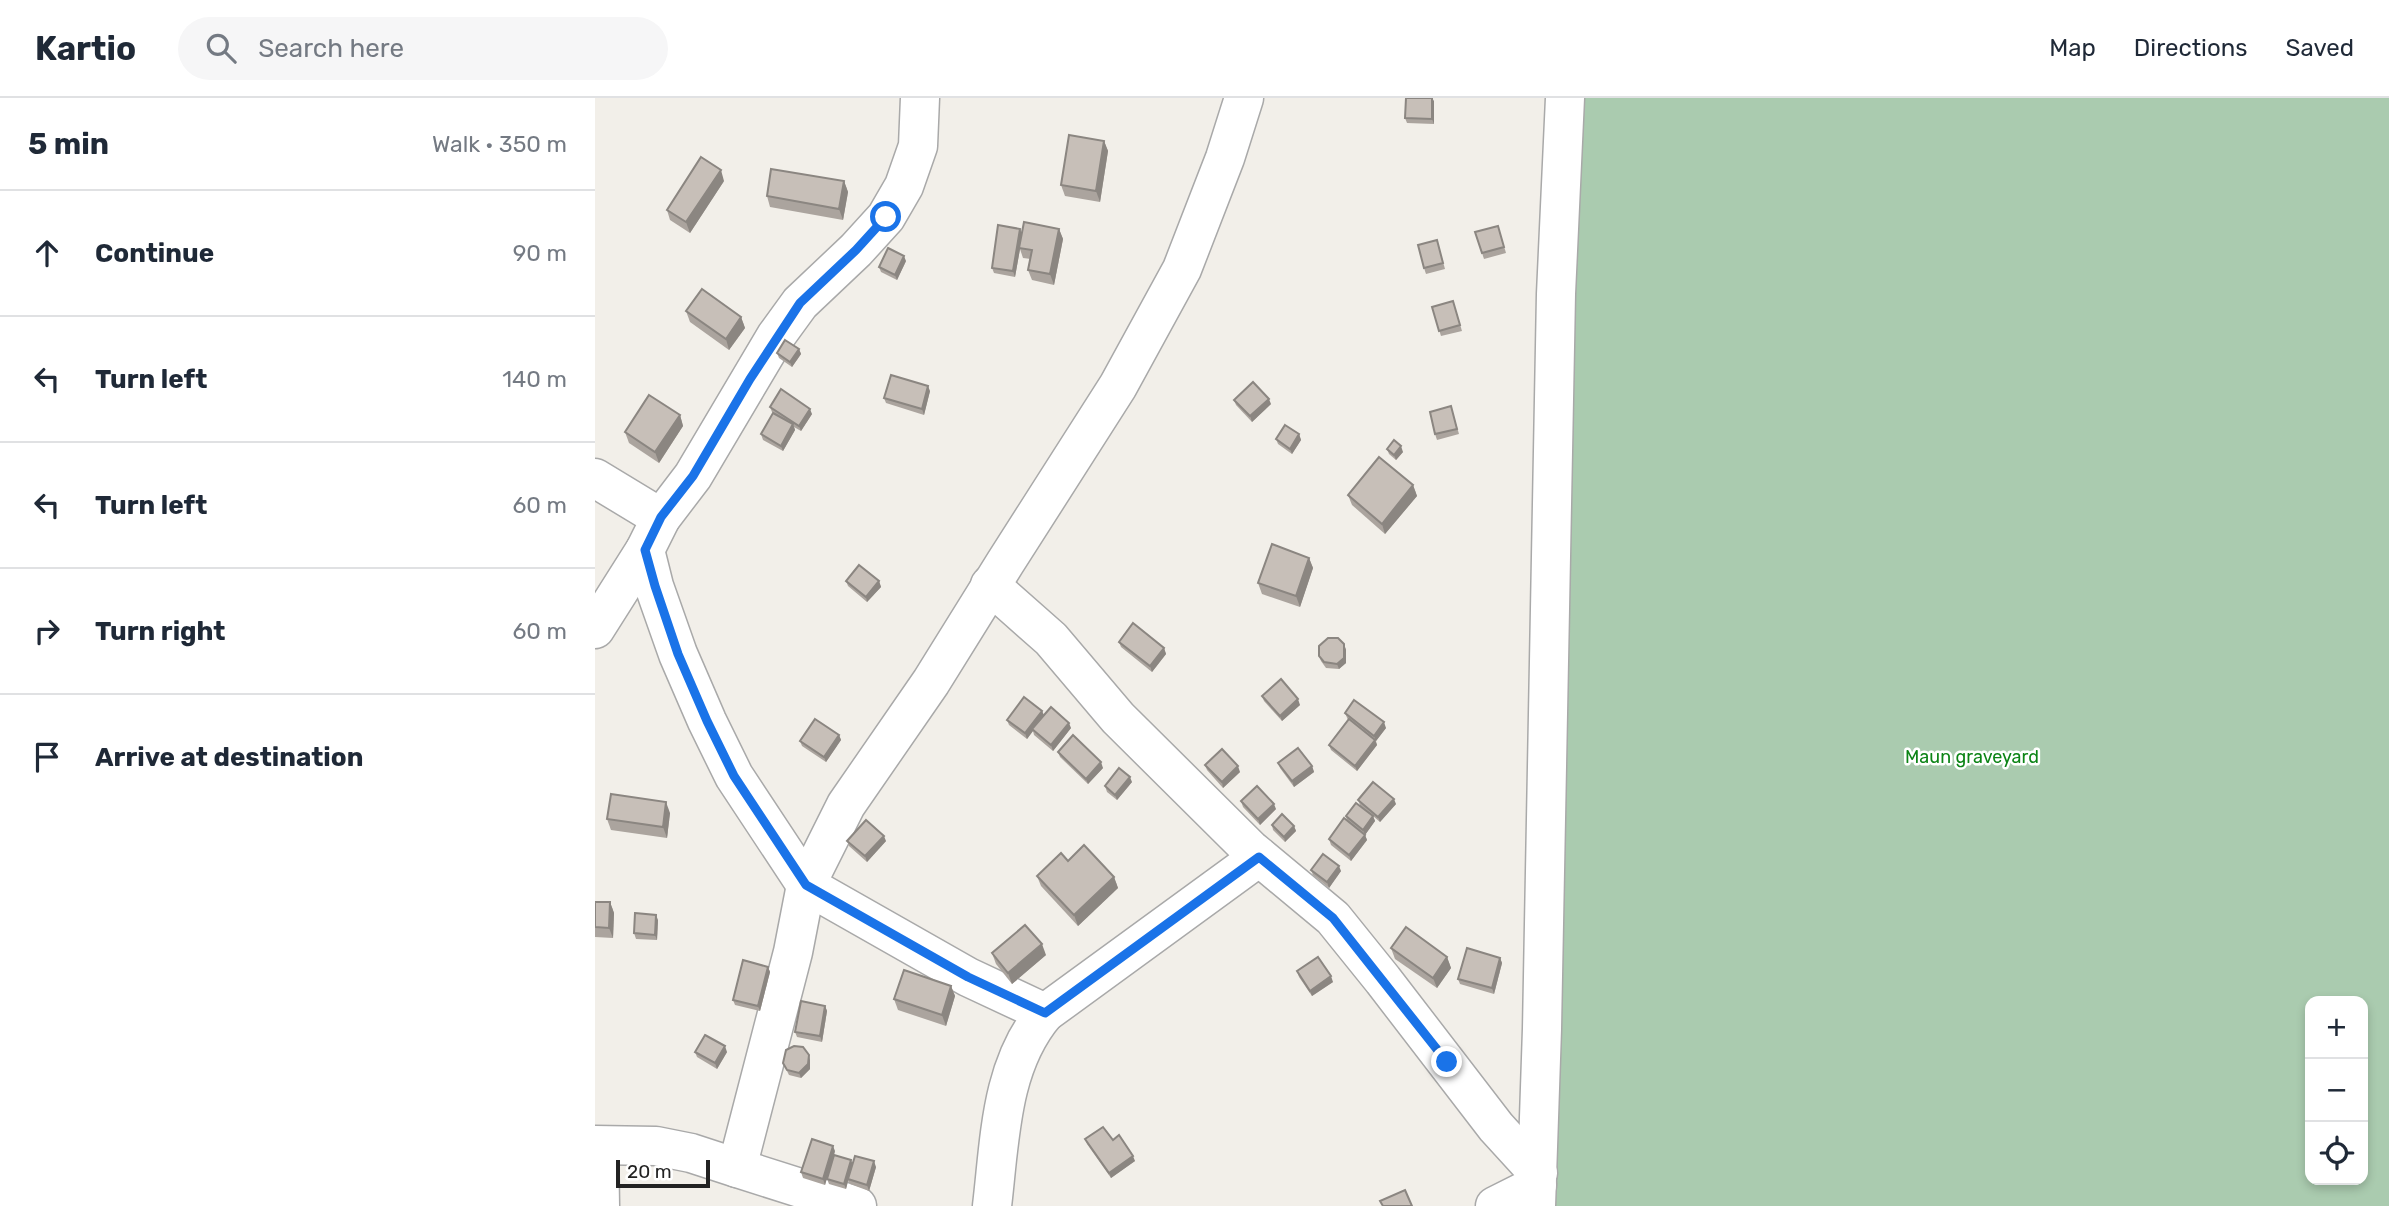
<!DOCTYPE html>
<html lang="en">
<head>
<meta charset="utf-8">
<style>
	:root { --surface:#fff; --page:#f6f6f7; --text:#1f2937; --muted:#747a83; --line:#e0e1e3 }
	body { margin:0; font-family:Rubik,sans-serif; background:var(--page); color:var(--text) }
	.controls { position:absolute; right:21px; bottom:21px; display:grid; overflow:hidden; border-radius:14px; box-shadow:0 4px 10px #0003 }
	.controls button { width:63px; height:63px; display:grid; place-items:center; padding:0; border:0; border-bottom:2px solid var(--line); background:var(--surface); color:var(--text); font:35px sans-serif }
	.scale { position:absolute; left:21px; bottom:18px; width:94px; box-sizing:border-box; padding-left:7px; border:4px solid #222; border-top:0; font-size:19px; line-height:24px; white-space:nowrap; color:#222; -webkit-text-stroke:5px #fff; paint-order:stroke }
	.stop { position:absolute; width:21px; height:21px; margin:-16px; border:5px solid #1a73e8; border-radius:50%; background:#fff }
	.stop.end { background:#1a73e8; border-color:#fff; box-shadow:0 2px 7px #0008 }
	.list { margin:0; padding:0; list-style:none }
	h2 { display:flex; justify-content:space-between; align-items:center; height:91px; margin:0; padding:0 28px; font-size:30px }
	h2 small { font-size:23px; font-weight:400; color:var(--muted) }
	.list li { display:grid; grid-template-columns:46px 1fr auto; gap:21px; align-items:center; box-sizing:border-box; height:126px; padding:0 28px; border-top:2px solid var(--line) }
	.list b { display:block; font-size:26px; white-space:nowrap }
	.list em { font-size:23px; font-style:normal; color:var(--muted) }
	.icon { flex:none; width:38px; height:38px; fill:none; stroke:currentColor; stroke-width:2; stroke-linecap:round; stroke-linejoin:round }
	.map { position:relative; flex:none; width:1794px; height:1108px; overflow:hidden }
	header { display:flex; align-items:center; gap:42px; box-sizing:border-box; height:98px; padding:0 35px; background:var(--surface); border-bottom:2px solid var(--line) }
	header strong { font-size:33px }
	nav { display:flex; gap:38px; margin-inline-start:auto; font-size:24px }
	.search { width:490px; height:63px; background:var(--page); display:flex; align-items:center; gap:18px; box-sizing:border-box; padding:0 24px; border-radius:38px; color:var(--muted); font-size:26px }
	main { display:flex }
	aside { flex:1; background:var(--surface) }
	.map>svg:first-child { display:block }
	.cemetery { fill:#aacbaf; fill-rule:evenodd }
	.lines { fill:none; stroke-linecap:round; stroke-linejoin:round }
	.minor-casing { stroke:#a9a9a9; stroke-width:41 }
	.minor { stroke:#fff; stroke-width:38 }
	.wall { fill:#aba49e }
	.shaded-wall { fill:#8b8681 }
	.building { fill:#c7bfb8; stroke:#8b8681; stroke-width:2 }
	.route { stroke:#1a73e8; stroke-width:9 }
	.labels { text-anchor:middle; stroke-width:5; stroke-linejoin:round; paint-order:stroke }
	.park-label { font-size:18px; fill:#0c8416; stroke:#fff }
</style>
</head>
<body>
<header>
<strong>Kartio</strong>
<div class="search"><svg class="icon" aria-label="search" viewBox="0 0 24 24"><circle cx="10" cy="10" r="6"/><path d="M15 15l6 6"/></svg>Search here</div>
<nav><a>Map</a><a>Directions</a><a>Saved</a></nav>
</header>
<main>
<aside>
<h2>5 min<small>Walk · 350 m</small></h2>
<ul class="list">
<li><svg class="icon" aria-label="ahead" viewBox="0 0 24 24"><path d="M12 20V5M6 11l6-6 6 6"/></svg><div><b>Continue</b></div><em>90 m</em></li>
<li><svg class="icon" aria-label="left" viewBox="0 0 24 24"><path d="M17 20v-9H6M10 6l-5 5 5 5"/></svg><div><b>Turn left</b></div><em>140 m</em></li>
<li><svg class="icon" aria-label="left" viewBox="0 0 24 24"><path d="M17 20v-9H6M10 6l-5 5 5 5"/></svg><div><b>Turn left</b></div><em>60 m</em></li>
<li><svg class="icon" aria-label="right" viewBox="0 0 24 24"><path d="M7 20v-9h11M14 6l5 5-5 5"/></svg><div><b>Turn right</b></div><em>60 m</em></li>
<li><svg class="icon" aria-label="arrive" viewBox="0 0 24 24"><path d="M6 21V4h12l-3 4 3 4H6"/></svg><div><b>Arrive at destination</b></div></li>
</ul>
</aside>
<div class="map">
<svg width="1794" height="1108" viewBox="0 0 1794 1108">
	<rect width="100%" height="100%" fill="#f2efe9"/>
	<path class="cemetery" d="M978,0h816v1108h-845zM1715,903h53v179h-53z"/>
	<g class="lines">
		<defs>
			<g id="minor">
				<path d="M0,380l66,40"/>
				<path d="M50,452l9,36 24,68 29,67 27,55 72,109 162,92 77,36 214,-156"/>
				<path d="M395,487l61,54 67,79 132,131 83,69 50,62 113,147 42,46"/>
				<path d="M0,531l50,-79 16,-32 32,-42 83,-140 24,-33 56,-53 30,-33 18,-31 14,-40 2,-48"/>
				<path d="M0,1047l61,1 35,7 46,15 56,-216 13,-67 40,-80 85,-123 74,-119 113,-177 64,-117 43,-111 19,-60"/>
				<path d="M4,1048l1,60"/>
				<path d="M142,1070l120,38"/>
				<path d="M397,1108c8,-66 8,-140 53,-193"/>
				<path d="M900,1108l42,-21"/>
				<path d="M941,1108l6,-177 14,-735 9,-196"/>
			</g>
		</defs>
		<use href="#minor" class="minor-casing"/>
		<use href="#minor" class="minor"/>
	</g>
	<g class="wall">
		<path d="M839,3v23l-27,-1 -2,-5z"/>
		<path d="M509,43l4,10 -8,51 -35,-6 -4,-11z"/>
		<path d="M129,83l-34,52 -20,-13 -3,-10z"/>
		<path d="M249,83l4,11 -5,28 -73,-13 -3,-11z"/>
		<path d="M903,128l8,27 -22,6 -9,-27z"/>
		<path d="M425,131l2,5 37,-5 4,10 -9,46 -22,-5 -4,-10 3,-11 -8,-1 -3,-9 -5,28 -21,-4 -2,-5z"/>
		<path d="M842,142l8,29 -19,5 -2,-6z"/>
		<path d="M311,163l-9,19 -16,-8 -2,-5z"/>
		<path d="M858,203l9,30 -21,5 -9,-29z"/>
		<path d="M91,213l55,6 4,11 -16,22 -39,-28z"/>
		<path d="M204,251l2,5 -9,13 -13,-9 -2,-5z"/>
		<path d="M335,293l-6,24 -38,-12 -2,-5z"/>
		<path d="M639,302l37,4 -19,18 -16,-17z"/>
		<path d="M856,308l8,28 -22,6 -2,-6z"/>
		<path d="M175,309l42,7 -11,17 -7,-4 1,3 -12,21 -20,-11 -2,-6 16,-18 -5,-4z"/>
		<path d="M85,317l3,11 -24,37 -30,-20 -4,-11z"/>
		<path d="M704,336l2,6 -9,14 -14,-10 -2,-5z"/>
		<path d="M792,351l16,3 -7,8 -7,-6z"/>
		<path d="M818,387l4,11 -32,38 -33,-29 -4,-10z"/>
		<path d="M714,460l4,10 -13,39 -38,-13 -4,-11z"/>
		<path d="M251,483h33l2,6 -14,15 -19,-16z"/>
		<path d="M524,544l45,6 2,6 -14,18 -31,-25z"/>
		<path d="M749,546l2,6v13l-7,6 -13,-1 -5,-7 -2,-5z"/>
		<path d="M667,598l38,9 -18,16 -18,-20z"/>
		<path d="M447,613l2,4 27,13 -18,23 -19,-16 -1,-4 -6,8 -18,-14 -2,-5z"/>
		<path d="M750,615l41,15 -10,13 1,4 -20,26 -26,-21 -2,-5 19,-25z"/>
		<path d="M244,637l2,5 -15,22 -24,-16 -2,-5z"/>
		<path d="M463,654l45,16 -15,16 -28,-27z"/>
		<path d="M683,665l34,3 2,6 -20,15 -14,-19z"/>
		<path d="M610,667l35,7 -17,16 -16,-18z"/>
		<path d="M537,684l-15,18 -10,-8 -2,-6z"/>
		<path d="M763,702l38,4 -16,18 -7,-6 2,5 -10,14 2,5 -16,21 -20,-16 -2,-6 18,-18 -1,-5 14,-11z"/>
		<path d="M646,703l35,8 -16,16 -17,-18z"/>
		<path d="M75,715l-3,25 -56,-8 -4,-11z"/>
		<path d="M677,727l22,1 2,5 -11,11 -12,-12z"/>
		<path d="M252,743h39l-19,21 -18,-16z"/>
		<path d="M473,763l46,16 4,11 -40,38 -37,-40 -4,-10z"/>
		<path d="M716,772l30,1 -12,17 -16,-13z"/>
		<path d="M0,804h15l4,11 -1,25 -18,-1z"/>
		<path d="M63,822l-1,20 -21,-1 -2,-6z"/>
		<path d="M796,850l56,9 4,11 -14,20 -42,-29z"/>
		<path d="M397,855l54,2 -34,29 -16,-20z"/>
		<path d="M905,860l2,5 -8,31 -34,-10 -2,-5z"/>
		<path d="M173,869l2,5 -10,39 -25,-6 -2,-5z"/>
		<path d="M702,873l36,11 -21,14 -13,-19z"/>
		<path d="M356,888l4,10 -9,30 -48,-16 -4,-11z"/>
		<path d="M230,908l2,5 -5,31 -25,-5 -2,-5z"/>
		<path d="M100,954h32l-10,17 -20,-12z"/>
		<path d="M215,962v9l-9,9 -12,-3 -6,-12z"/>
		<path d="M490,1041l28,1 22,21 -24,17 -24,-34z"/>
		<path d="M240,1053l-10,34 -22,-7 -2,-6z"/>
		<path d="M257,1066l24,3 -7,24 -19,-7 -2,-3 -2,8 -17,-5 -2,-5z"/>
	</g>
	<g class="shaded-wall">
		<path d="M837,0l2,3v23l-2,-5z"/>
		<path d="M509,43l4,10 -8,51 -4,-11z"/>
		<path d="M126,72l3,11 -34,52 -4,-11z"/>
		<path d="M249,83l4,11 -5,28 -4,-11z"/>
		<path d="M425,131l2,6 -3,13 1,1 -5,28 -2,-6z"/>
		<path d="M464,131l4,10 -9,46 -4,-11z"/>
		<path d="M309,158l2,5 -9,19 -2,-5z"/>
		<path d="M146,219l4,11 -16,22 -3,-11z"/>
		<path d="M204,251l2,5 -9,13 -2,-5z"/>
		<path d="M333,288l2,5 -6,24 -2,-6z"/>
		<path d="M674,301l2,5 -19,18 -2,-6z"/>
		<path d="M215,311l2,5 -11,17 -2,-5z"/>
		<path d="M85,317l3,11 -24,37 -4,-11z"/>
		<path d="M198,326l2,6 -12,21 -2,-5z"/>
		<path d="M704,336l2,6 -9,14 -2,-5z"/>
		<path d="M806,348l2,6 -7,8 -2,-5z"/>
		<path d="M818,387l4,11 -32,38 -3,-10z"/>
		<path d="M714,460l4,10 -13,39 -4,-11z"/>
		<path d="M284,483l2,6 -14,15 -1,-5z"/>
		<path d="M749,546l2,6v13l-7,6 -2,-5z"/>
		<path d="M569,550l2,6 -14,18 -2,-6z"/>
		<path d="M703,601l2,6 -18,16 -2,-5z"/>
		<path d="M447,613l2,5 -17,23 -2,-6z"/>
		<path d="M789,624l2,6 -10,13 -2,-5z"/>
		<path d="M474,625l2,5 -18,23 -2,-6z"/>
		<path d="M244,637l2,5 -15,22 -2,-5z"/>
		<path d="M780,642l2,5 -20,26 -2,-5z"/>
		<path d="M506,664l2,6 -15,16 -2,-5z"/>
		<path d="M643,668l2,6 -17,16 -1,-6z"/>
		<path d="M717,668l2,6 -20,15 -2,-6z"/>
		<path d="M535,679l2,5 -15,18 -2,-5z"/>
		<path d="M799,701l2,5 -16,18 -2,-5z"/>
		<path d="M71,704l4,11 -3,25 -4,-11z"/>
		<path d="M679,706l2,5 -16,16 -2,-6z"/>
		<path d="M778,718l2,5 -10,14 -2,-5z"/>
		<path d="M699,728l2,5 -11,11 -1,-5z"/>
		<path d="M770,737l2,5 -16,21 -2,-6z"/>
		<path d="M289,738l2,5 -19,21 -2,-6z"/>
		<path d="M744,768l2,5 -12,17 -2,-6z"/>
		<path d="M519,779l4,11 -40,38 -4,-11z"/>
		<path d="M15,804l4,11 -1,25 -4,-10z"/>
		<path d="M61,817l2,5 -1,20 -2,-5z"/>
		<path d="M447,846l4,11 -34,29 -4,-11z"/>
		<path d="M852,859l4,11 -14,20 -4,-10z"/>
		<path d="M905,860l2,5 -8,31 -2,-6z"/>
		<path d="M173,869l2,5 -10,39 -2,-5z"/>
		<path d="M736,878l2,6 -21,14 -2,-5z"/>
		<path d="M356,888l4,10 -9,30 -4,-11z"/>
		<path d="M230,908l2,5 -5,31 -2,-6z"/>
		<path d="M130,948l2,6 -10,17 -2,-6z"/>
		<path d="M214,957l1,5v9l-9,9 -2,-5z"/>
		<path d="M238,1048l2,5 -10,34 -2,-6z"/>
		<path d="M538,1058l2,5 -24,17 -2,-5z"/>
		<path d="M256,1062l2,5 -5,14v2l-2,8 -2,-5z"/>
		<path d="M279,1063l2,6 -7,24 -2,-6z"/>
	</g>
	<g class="building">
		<path d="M811,0h26v21l-27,-1z"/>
		<path d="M474,37l35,6 -8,50 -35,-6z"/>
		<path d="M106,59l20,13 -35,52 -19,-12z"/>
		<path d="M176,71l73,12 -5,28 -72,-13z"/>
		<path d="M429,124l35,7 -9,45 -22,-4 4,-20 -13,-2z"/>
		<path d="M403,127l22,4 -7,42 -21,-3z"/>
		<path d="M903,128l6,21 -22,6 -7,-21z"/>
		<path d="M842,142l6,23 -19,5 -6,-23z"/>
		<path d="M293,150l16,8 -9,19 -16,-8z"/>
		<path d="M107,191l39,28 -15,22 -40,-28z"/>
		<path d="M858,203l7,24 -21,6 -7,-24z"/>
		<path d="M190,242l14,9 -9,13 -13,-9z"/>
		<path d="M296,277l37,11 -6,23 -38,-11z"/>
		<path d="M658,284l16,17 -19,17 -16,-16z"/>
		<path d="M186,291l29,20 -11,17 -29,-19z"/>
		<path d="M54,297l31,20 -25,37 -30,-20z"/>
		<path d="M856,308l6,23 -22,5 -5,-22z"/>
		<path d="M178,315l20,11 -12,22 -20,-12z"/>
		<path d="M690,327l14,9 -9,15 -14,-10z"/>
		<path d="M799,342l7,6 -7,9 -7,-6z"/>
		<path d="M784,359l34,28 -31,39 -34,-29z"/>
		<path d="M677,446l37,14 -13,38 -38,-13z"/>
		<path d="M264,467l20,16 -13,16 -20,-16z"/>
		<path d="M538,525l31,25 -14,18 -31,-24z"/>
		<path d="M733,540h10l6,6v14l-7,6 -13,-2 -5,-6v-10z"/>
		<path d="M686,581l17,20 -18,17 -18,-20z"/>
		<path d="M429,599l18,14 -17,22 -18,-13z"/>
		<path d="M759,602l30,22 -10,14 -29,-23z"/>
		<path d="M456,609l18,16 -18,22 -19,-16z"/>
		<path d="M220,621l24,16 -15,22 -24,-16z"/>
		<path d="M754,621l26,21 -20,26 -26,-21z"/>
		<path d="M478,637l28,27 -15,17 -28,-27z"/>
		<path d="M703,650l14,18 -20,15 -14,-18z"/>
		<path d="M627,651l16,17 -16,16 -17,-17z"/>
		<path d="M524,670l11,9 -15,18 -10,-9z"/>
		<path d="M778,684l21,17 -16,18 -20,-17z"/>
		<path d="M662,688l17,18 -16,15 -17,-18z"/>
		<path d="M16,696l55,8 -3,25 -56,-8z"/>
		<path d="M761,705l17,13 -10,14 -17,-14z"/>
		<path d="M687,716l12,12 -10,11 -12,-12z"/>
		<path d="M749,720l21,17 -16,20 -20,-16z"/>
		<path d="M271,722l18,16 -19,20 -18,-15z"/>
		<path d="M489,747l30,32 -40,38 -37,-39 24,-23 7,8z"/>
		<path d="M728,756l16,12 -12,16 -16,-12z"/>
		<path d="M0,804h15l-1,26 -14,-1z"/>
		<path d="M40,815l21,2 -1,20 -21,-2z"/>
		<path d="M430,827l17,19 -34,29 -16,-20z"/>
		<path d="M811,829l41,30 -14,21 -42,-30z"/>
		<path d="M872,850l33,10 -8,30 -34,-9z"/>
		<path d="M723,859l13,19 -21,15 -13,-20z"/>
		<path d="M148,862l25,7 -10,39 -25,-6z"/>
		<path d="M309,872l47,16 -9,29 -48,-16z"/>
		<path d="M206,903l24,5 -5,30 -25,-4z"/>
		<path d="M110,937l20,11 -10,17 -20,-11z"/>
		<path d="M199,948l9,1 6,8 -1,9 -9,9 -12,-3 -4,-7 3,-13z"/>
		<path d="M508,1029l10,13 6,-5 14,21 -24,17 -24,-34z"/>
		<path d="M217,1041l21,7 -10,33 -22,-7z"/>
		<path d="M239,1057l17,5 -7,24 -17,-5z"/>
		<path d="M260,1058l19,5 -7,24 -19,-6z"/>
		<path d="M810,1092l7,16h-29l-3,-5z"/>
	</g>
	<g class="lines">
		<path class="route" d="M291,119l-30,33 -56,53 -50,76 -57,97 -32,41 -16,33 10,36 23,68 29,67 27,55 72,109 162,92 77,36 214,-156 74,61 114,144"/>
	</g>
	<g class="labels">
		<g class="park-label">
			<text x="1377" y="665">Maun graveyard</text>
		</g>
	</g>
</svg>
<div class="controls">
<button>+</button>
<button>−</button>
<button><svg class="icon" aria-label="locate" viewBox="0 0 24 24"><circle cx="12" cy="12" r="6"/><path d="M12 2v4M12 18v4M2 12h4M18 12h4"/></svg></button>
</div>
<div class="scale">20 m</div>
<div class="stop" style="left:291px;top:119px"></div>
<div class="stop end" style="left:852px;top:964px"></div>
</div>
</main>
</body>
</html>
